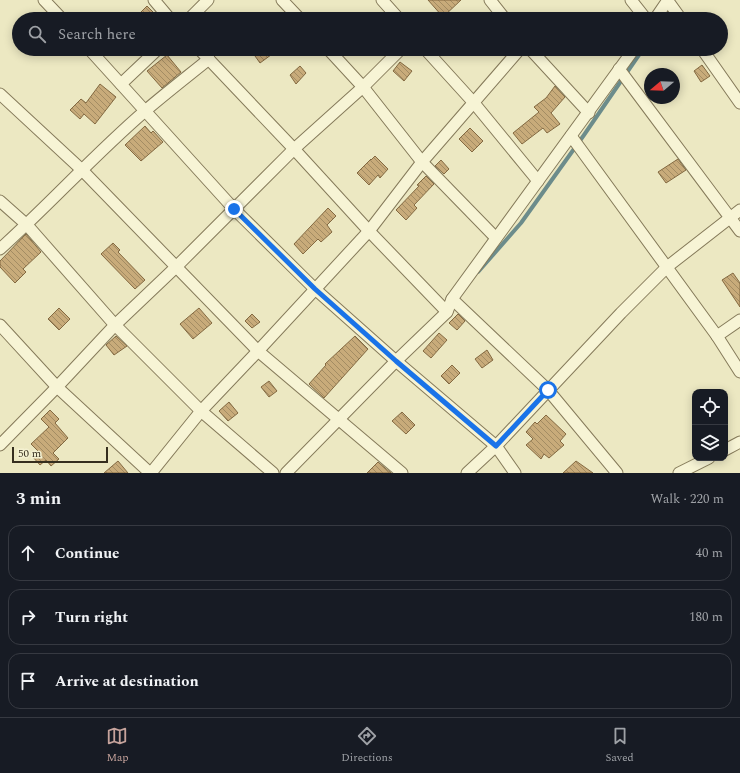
<!DOCTYPE html>
<html lang="en">
<head>
<meta charset="utf-8">
<style>
	:root { --surface:#171b24; --page:#20242c; --text:#f1f3f6; --muted:#9ea1a6; --line:#363941; --accent:#c6a39c }
	body { margin:0; font-family:Spectral,serif; background:var(--page); color:var(--text) }
	.controls { position:absolute; right:12px; bottom:12px; display:grid; overflow:hidden; border-radius:8px; box-shadow:0 2px 10px #0003 }
	.controls button { width:36px; height:36px; display:grid; place-items:center; padding:0; border:0; border-bottom:1px solid var(--line); background:var(--surface); color:var(--text); font:20px sans-serif }
	.compass { position:absolute; left:644px; top:68px; width:36px; height:36px; border-radius:50%; background:var(--surface); box-shadow:0 2px 10px #0003; rotate:251deg }
	.scale { position:absolute; left:12px; bottom:10px; width:96px; box-sizing:border-box; padding-left:4px; border:2px solid #352e1e; border-top:0; font-size:11px; line-height:14px; white-space:nowrap; color:#352e1e; -webkit-text-stroke:3px #f4f1d1; paint-order:stroke }
	.stop { position:absolute; width:12px; height:12px; margin:-9px; border:3px solid #1a73e8; border-radius:50%; background:#fff }
	.stop.end { background:#1a73e8; border-color:#fff; box-shadow:0 1px 4px #0008 }
	.list { margin:0; padding:0; list-style:none }
	h2 { display:flex; justify-content:space-between; align-items:center; height:52px; margin:0; padding:0 16px; font-size:17px }
	h2 small { font-size:13px; font-weight:400; color:var(--muted) }
	.list li { display:grid; grid-template-columns:26px 1fr auto; gap:12px; align-items:center; box-sizing:border-box; height:56px; margin:0 8px 8px; padding:0 8px; border:1px solid var(--line); border-radius:12px }
	.list b { display:block; font-size:15px; white-space:nowrap }
	.list em { font-size:13px; font-style:normal; color:var(--muted) }
	.icon { flex:none; width:22px; height:22px; fill:none; stroke:currentColor; stroke-width:2; stroke-linecap:round; stroke-linejoin:round }
	.map { position:relative; flex:none; width:740px; height:473px; overflow:hidden }
	.search { position:absolute; background:var(--surface); box-shadow:0 2px 10px #0003; left:12px; right:12px; top:12px; height:44px; display:flex; align-items:center; gap:10px; box-sizing:border-box; padding:0 14px; border-radius:22px; color:var(--muted); font-size:15px }
	.sheet { height:244px; background:var(--surface) }
	nav { display:flex; justify-content:space-around; align-items:center; box-sizing:border-box; height:56px; border-top:1px solid var(--line); background:var(--surface); font-size:11px; color:var(--muted) }
	nav a { display:grid; justify-items:center; gap:2px }
	nav .on { color:var(--accent) }
	.map>svg:first-child { display:block }
	.lines { fill:none; stroke-linecap:round; stroke-linejoin:round }
	.stream { stroke:#6c8c8b; stroke-width:4 }
	.building { fill:url(#building-back-hatch); stroke:#836941 }
	.minor-casing { stroke:#857a5a; stroke-width:13 }
	.minor { stroke:#f7f4d5; stroke-width:11 }
	.route { stroke:#1a73e8; stroke-width:5 }
</style>
</head>
<body>
<div class="map">
<svg width="740" height="473" viewBox="0 0 740 473">
	<defs>
		<pattern id="building-back-hatch" width="6" height="6" patternUnits="userSpaceOnUse"><rect width="6" height="6" fill="#c8ab7a"/><path d="M-1 5l2 2M0 0l6 6M5-1l2 2" fill="none" stroke="#a38c63"/></pattern>
	</defs>
	<rect width="100%" height="100%" fill="#ece8c2"/>
	<g class="lines">
		<path class="stream" d="M478,272l43,-49 63,-88 59,-86"/>
	</g>
	<g class="building">
		<path d="M428,0h33l-18,17z"/>
		<path d="M147,6l13,13h-26z"/>
		<path d="M250,49h29l-19,14z"/>
		<path d="M167,55l14,17 -19,16 -15,-17z"/>
		<path d="M400,62l12,9 -8,10 -11,-10z"/>
		<path d="M702,65l8,11 -9,6 -7,-11z"/>
		<path d="M300,66l6,7 -10,11 -6,-9z"/>
		<path d="M100,84l16,13 -21,27 -11,-10 -4,5 -10,-9 11,-11 5,4z"/>
		<path d="M555,86l10,11 -14,16 9,11 -13,9 -4,-5 -21,16 -9,-11 26,-21 -5,-5 12,-9z"/>
		<path d="M145,126l6,7 2,-2 10,11 -22,19 -16,-16z"/>
		<path d="M470,128l13,13 -11,11 -13,-13z"/>
		<path d="M375,156l13,13 -8,9 -2,-3 -9,10 -12,-12 14,-14v1z"/>
		<path d="M678,159l8,11 -20,13 -8,-11z"/>
		<path d="M441,160l8,9 -5,5 -9,-8z"/>
		<path d="M426,176l8,8 -20,21 3,3 -11,12 -10,-10 23,-24 -2,-1z"/>
		<path d="M328,208l8,8 -9,9 5,7 -11,10 -3,-3 -15,15 -9,-10z"/>
		<path d="M26,234l15,18 -18,17 3,3 -11,11 -15,-16v-6z"/>
		<path d="M113,243l7,7 -2,2 27,28 -10,9 -34,-35z"/>
		<path d="M733,273l7,10v24l-18,-27z"/>
		<path d="M59,308l11,11 -11,11 -11,-11z"/>
		<path d="M199,308l13,15 -19,16 -13,-15z"/>
		<path d="M252,314l8,8 -8,6 -7,-7z"/>
		<path d="M458,314l7,7 -8,9 -8,-7z"/>
		<path d="M439,333l8,7 -16,18 -8,-7z"/>
		<path d="M116,336l11,10 -13,9 -8,-10z"/>
		<path d="M355,336l13,13 -44,49 -15,-14 17,-19 -1,-1z"/>
		<path d="M487,350l6,10 -11,8 -7,-9z"/>
		<path d="M452,365l8,8 -11,11 -8,-8z"/>
		<path d="M269,381l8,10 -8,6 -8,-10z"/>
		<path d="M229,402l9,11 -10,8 -9,-10z"/>
		<path d="M50,410l9,9 -4,4 13,15 -15,15 6,6 -8,7 -5,-6 -6,5 -8,-9 6,-5 -7,-7 18,-17 -8,-8z"/>
		<path d="M402,412l13,13 -9,9 -14,-13z"/>
		<path d="M546,415l20,19 -6,7 4,4 -15,13 -5,-4 -3,5 -15,-14 7,-6 -7,-7 9,-10 2,2z"/>
		<path d="M118,461l10,12h-24z"/>
		<path d="M576,461l17,12h-30z"/>
		<path d="M378,462l7,6 6,5h-24z"/>
	</g>
	<g class="lines">
		<defs>
			<g id="minor">
				<path d="M44,0l18,19"/>
				<path d="M154,0l16,19"/>
				<path d="M282,0l18,19"/>
				<path d="M382,0l17,19"/>
				<path d="M490,0l15,19"/>
				<path d="M631,0l15,19"/>
				<path d="M668,1l13,18"/>
				<path d="M189,19l19,-19"/>
				<path d="M655,19l13,-19"/>
				<path d="M89,49l145,160 81,80 81,72 100,85 19,27"/>
				<path d="M199,49l95,100 75,82 78,81"/>
				<path d="M328,49l35,38 59,75 74,76"/>
				<path d="M425,49l49,54 64,78"/>
				<path d="M530,49l59,64"/>
				<path d="M702,49l38,54"/>
				<path d="M619,69l121,162"/>
				<path d="M121,84l37,-35"/>
				<path d="M0,94l82,76 176,181 144,122"/>
				<path d="M571,136l146,200 23,36"/>
				<path d="M0,201l27,24 88,100 86,86 72,62"/>
				<path d="M0,249c50,-45 95,-95 145,-138 21,-18 43,-35 64,-52"/>
				<path d="M452,299l96,91 69,83"/>
				<path d="M0,325l57,62 93,86"/>
				<path d="M717,336l23,-16"/>
				<path d="M0,445l57,-58 58,-62 61,-58 118,-118 69,-62 38,-38"/>
				<path d="M725,450l15,-8"/>
				<path d="M151,473l50,-62 57,-60 111,-120 53,-69 98,-113"/>
				<path d="M286,473l110,-112 51,-49 5,-13 182,-250"/>
				<path d="M467,473l29,-27 125,-133 46,-46 73,-57"/>
				<path d="M679,473l30,-15"/>
			</g>
		</defs>
		<use href="#minor" class="minor-casing"/>
		<use href="#minor" class="minor"/>
	</g>
	<g class="lines">
		<path class="route" d="M234,209l81,80 81,72 100,85 52,-56"/>
	</g>
</svg>
<div class="controls">
<button><svg class="icon" aria-label="locate" viewBox="0 0 24 24"><circle cx="12" cy="12" r="6"/><path d="M12 2v4M12 18v4M2 12h4M18 12h4"/></svg></button>
<button><svg class="icon" aria-label="layers" viewBox="0 0 24 24"><path d="M12 4l9 5-9 5-9-5zM3 14l9 5 9-5"/></svg></button>
</div>
<svg class="compass" viewBox="-18 -18 36 36"><path d="M0-13l5 13h-10z" fill="#e53935"/><path d="M0 13l5-13h-10z" fill="#9ea1a6"/></svg>
<div class="scale">50 m</div>
<div class="stop" style="left:548px;top:390px"></div>
<div class="stop end" style="left:234px;top:209px"></div>
<div class="search"><svg class="icon" aria-label="search" viewBox="0 0 24 24"><circle cx="10" cy="10" r="6"/><path d="M15 15l6 6"/></svg>Search here</div>
</div>
<section class="sheet">
<h2>3 min<small>Walk · 220 m</small></h2>
<ul class="list">
<li><svg class="icon" aria-label="ahead" viewBox="0 0 24 24"><path d="M12 20V5M6 11l6-6 6 6"/></svg><div><b>Continue</b></div><em>40 m</em></li>
<li><svg class="icon" aria-label="right" viewBox="0 0 24 24"><path d="M7 20v-9h11M14 6l5 5-5 5"/></svg><div><b>Turn right</b></div><em>180 m</em></li>
<li><svg class="icon" aria-label="arrive" viewBox="0 0 24 24"><path d="M6 21V4h12l-3 4 3 4H6"/></svg><div><b>Arrive at destination</b></div></li>
</ul>
</section>
<nav>
<a class="on"><svg class="icon" aria-label="map" viewBox="0 0 24 24"><path d="M3 6l6-2 6 2 6-2v14l-6 2-6-2-6 2zM9 4v14M15 6v14"/></svg>Map</a>
<a><svg class="icon" aria-label="directions" viewBox="0 0 24 24"><path d="M12 3l9 9-9 9-9-9zM9 14v-3h6M13 9l2 2-2 2"/></svg>Directions</a>
<a><svg class="icon" aria-label="saved" viewBox="0 0 24 24"><path d="M7 4h10v16l-5-4-5 4z"/></svg>Saved</a>
</nav>
</body>
</html>
